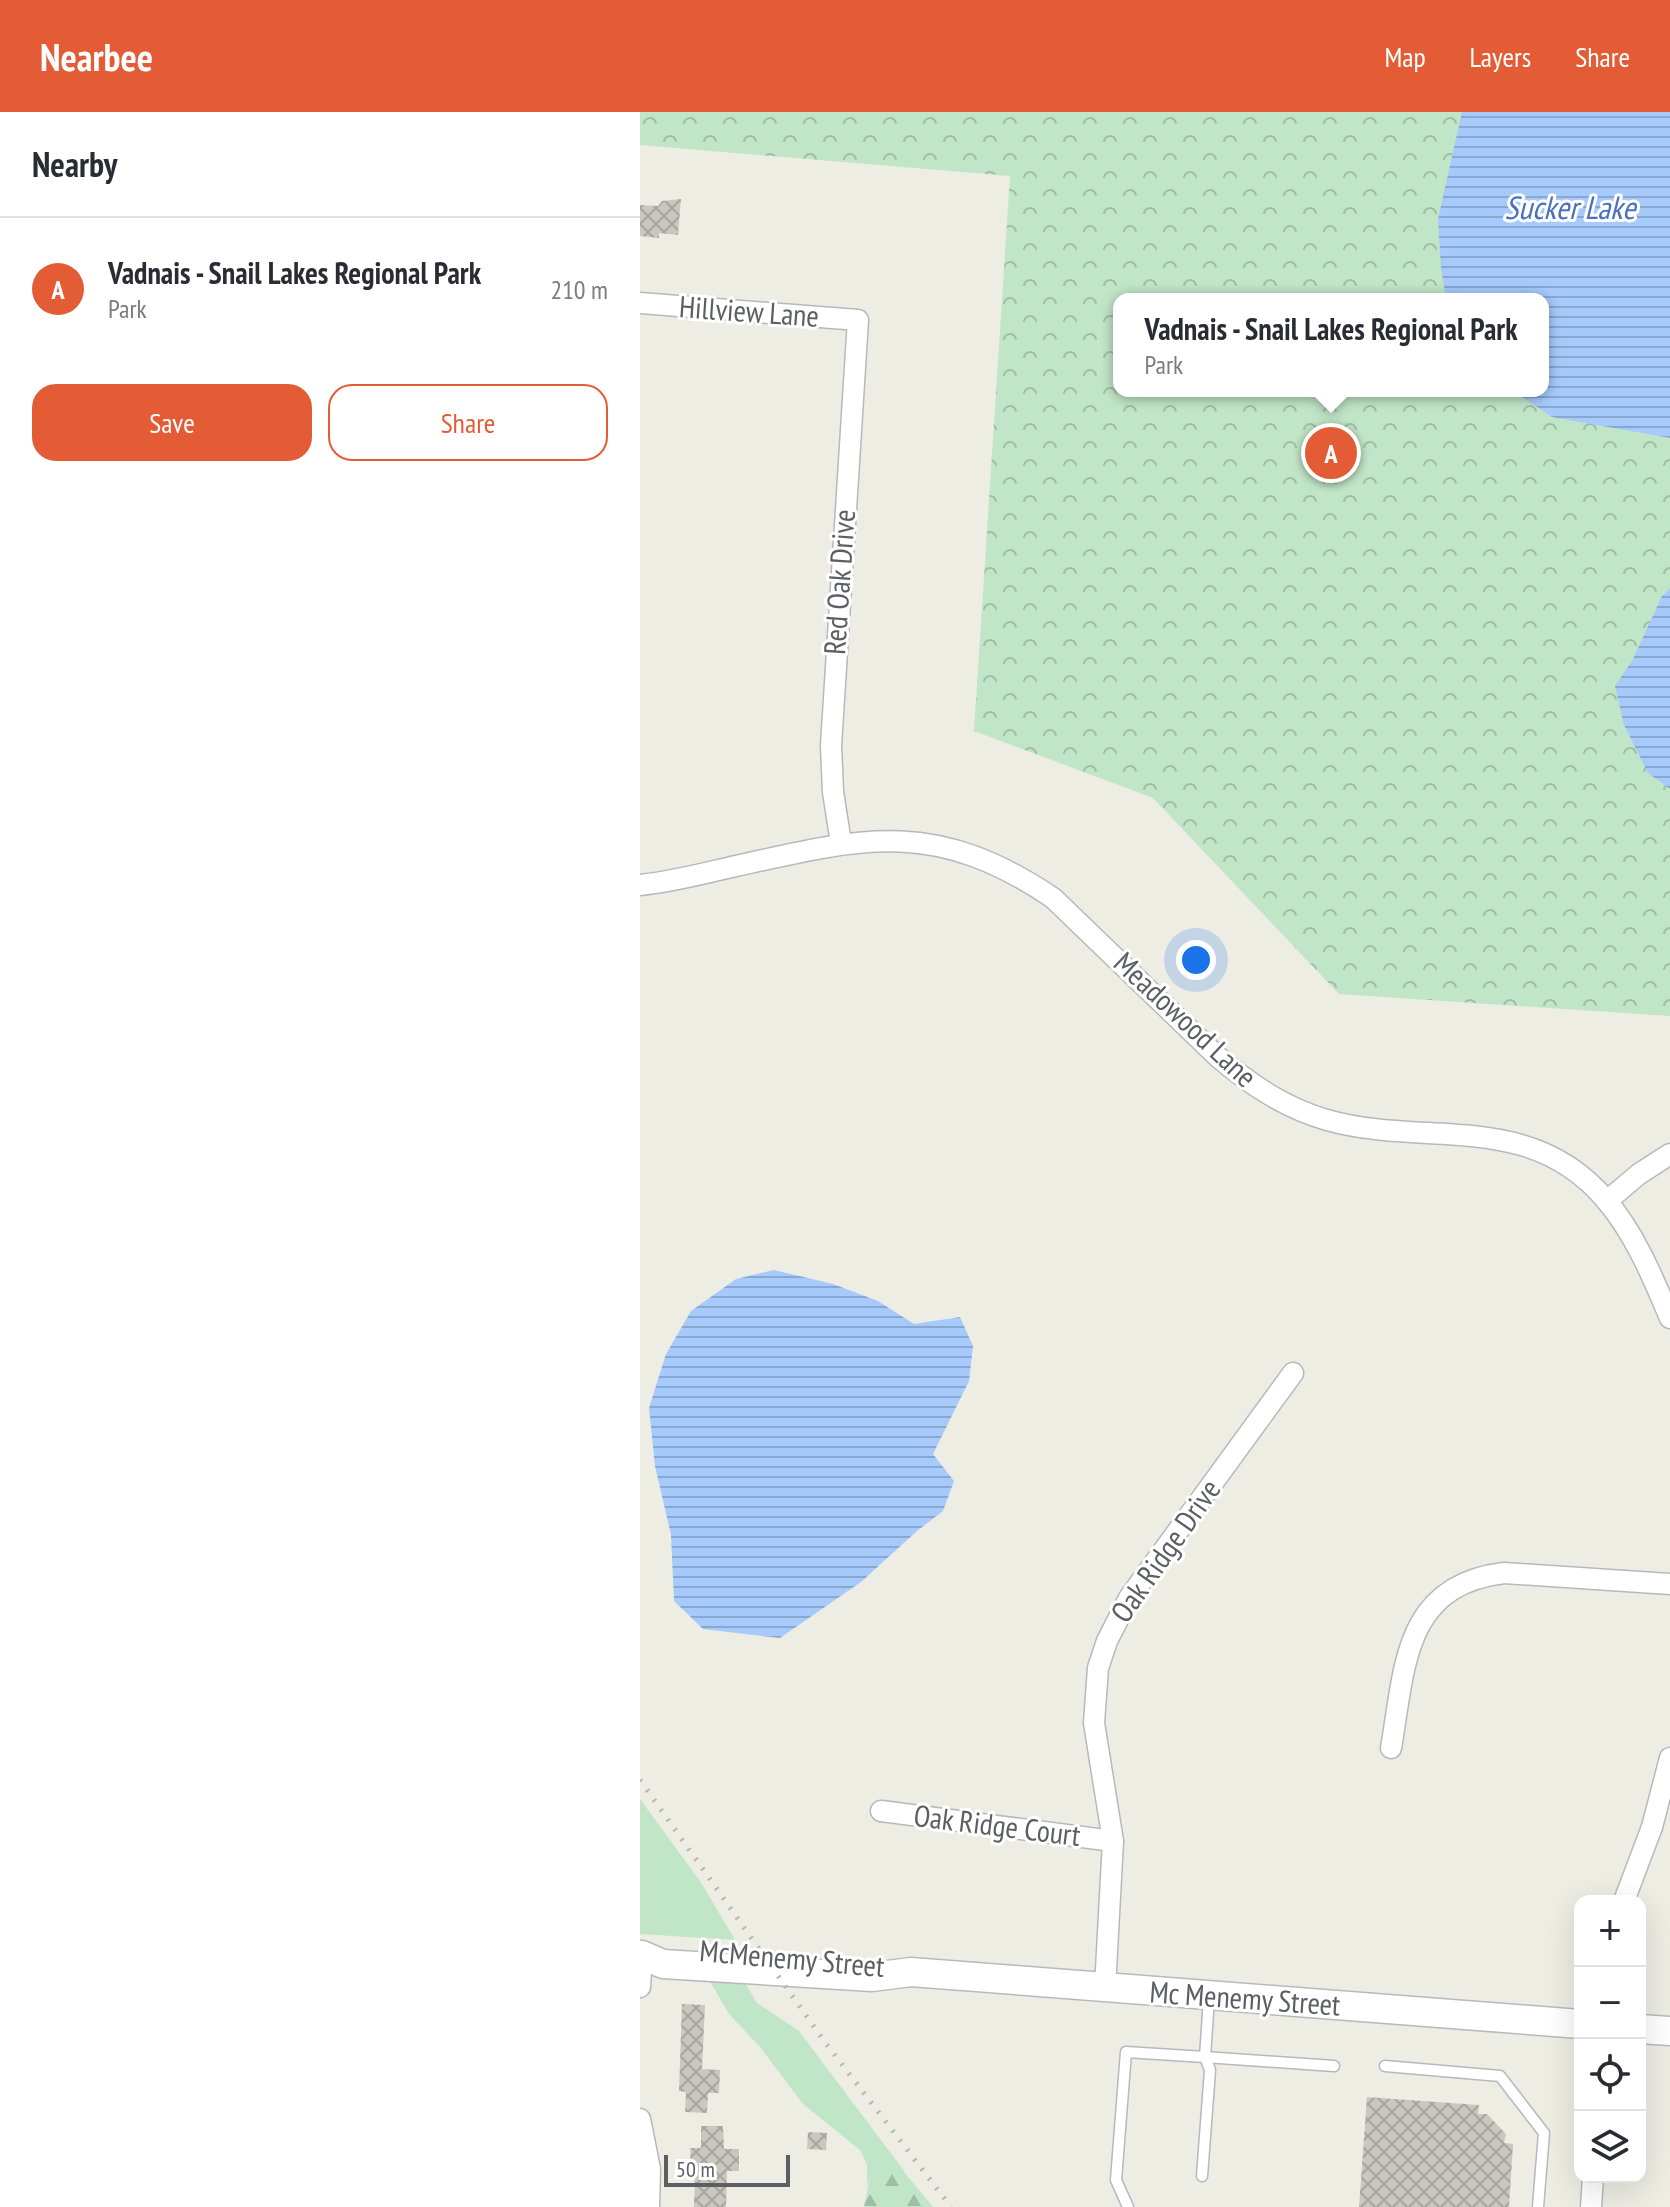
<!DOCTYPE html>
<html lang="en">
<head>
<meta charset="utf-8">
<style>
	:root { --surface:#fff; --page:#f7f7f7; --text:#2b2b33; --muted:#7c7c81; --line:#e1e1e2; --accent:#e35c35 }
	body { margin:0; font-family:"PT Sans Narrow",sans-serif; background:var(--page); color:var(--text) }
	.controls { position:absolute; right:24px; bottom:24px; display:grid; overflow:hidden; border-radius:16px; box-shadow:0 8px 32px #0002 }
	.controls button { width:72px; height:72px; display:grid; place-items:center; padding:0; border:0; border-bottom:2px solid var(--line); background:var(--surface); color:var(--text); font:40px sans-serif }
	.scale { position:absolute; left:24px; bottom:20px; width:126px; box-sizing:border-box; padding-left:8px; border:4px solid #5c5e64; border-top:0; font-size:22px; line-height:28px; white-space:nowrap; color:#5c5e64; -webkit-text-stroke:6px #fff; paint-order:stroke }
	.you { position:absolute; left:556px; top:848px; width:28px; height:28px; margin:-20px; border:6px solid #fff; border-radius:50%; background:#1a73e8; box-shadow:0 0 0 12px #1a73e833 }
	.badge { display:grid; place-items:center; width:52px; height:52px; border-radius:50%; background:var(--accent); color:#fff; font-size:26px; font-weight:700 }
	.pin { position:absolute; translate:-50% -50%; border:4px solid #fff; box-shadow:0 2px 8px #0006 }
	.popup { position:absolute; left:473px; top:181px; width:436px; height:104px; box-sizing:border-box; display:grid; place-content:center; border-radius:16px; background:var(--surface); filter:drop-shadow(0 2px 6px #0005); font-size:26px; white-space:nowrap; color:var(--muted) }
	.popup b { font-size:30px; color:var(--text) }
	.popup::after { content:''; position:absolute; left:50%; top:100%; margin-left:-16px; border:16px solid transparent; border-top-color:var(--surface) }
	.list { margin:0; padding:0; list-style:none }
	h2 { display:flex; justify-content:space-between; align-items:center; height:104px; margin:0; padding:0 32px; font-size:34px }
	h2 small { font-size:26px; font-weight:400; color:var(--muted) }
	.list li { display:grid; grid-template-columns:52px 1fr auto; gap:24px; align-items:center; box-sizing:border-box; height:144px; padding:0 32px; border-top:2px solid var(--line) }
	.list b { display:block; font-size:30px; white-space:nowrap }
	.list p { margin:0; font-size:26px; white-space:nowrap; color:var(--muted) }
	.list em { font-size:26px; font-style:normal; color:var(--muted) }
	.actions { display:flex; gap:16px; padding:24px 32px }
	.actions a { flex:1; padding:18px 0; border:2px solid var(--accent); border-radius:24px; text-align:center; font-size:28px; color:var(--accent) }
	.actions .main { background:var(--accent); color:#fff }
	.icon { flex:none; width:44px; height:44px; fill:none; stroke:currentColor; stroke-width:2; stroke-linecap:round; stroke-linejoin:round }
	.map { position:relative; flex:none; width:1030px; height:2095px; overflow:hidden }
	header { display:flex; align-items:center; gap:48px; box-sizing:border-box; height:112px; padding:0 40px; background:var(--accent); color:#fff }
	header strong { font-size:38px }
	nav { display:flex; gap:44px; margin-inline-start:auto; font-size:28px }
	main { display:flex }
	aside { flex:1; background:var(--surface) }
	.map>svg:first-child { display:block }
	.grass { fill:#c1e5c7 }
	.forest { fill:url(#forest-firs) }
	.park { fill:url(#park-crowns); fill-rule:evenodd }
	.water { fill:url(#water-rules) }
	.building { fill:url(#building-cross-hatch) }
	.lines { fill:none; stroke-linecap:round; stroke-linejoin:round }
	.lane-casing { stroke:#b6b8be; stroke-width:13 }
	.street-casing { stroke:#b6b8be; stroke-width:23 }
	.secondary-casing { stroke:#b7b9bf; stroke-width:31 }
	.lane { stroke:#fff; stroke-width:10 }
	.street { stroke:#fff; stroke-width:20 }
	.secondary { stroke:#fff; stroke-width:28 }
	.rail { stroke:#b4b5b5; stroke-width:5; stroke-dasharray:2 10; stroke-linecap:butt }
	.labels { text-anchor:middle; stroke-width:6; stroke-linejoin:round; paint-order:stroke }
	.street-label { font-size:30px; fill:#5c5e64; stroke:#fff }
	.water-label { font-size:32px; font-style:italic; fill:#4971bf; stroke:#fff }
</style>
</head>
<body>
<header>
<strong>Nearbee</strong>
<nav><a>Map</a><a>Layers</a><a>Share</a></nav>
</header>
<main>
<aside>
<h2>Nearby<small></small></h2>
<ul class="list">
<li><span class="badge">A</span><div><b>Vadnais - Snail Lakes Regional Park</b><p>Park</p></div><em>210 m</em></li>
</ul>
<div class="actions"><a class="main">Save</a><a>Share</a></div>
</aside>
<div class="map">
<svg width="1030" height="2095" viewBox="0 0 1030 2095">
	<defs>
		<pattern id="forest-firs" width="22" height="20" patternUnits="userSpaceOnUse" patternTransform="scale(2)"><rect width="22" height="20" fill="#c1e5c7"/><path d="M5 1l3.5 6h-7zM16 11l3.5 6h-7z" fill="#a0bda5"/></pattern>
		<pattern id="park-crowns" width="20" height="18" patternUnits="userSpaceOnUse" patternTransform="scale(2)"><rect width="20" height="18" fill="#c1e5c7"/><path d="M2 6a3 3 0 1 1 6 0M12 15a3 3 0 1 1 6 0" fill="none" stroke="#a0bda5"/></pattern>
		<pattern id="water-rules" width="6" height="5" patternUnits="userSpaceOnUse" patternTransform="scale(2)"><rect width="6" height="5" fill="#a6cafc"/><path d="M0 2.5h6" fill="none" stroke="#8aa7d0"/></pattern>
		<pattern id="building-cross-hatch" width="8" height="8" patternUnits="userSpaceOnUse" patternTransform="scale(2)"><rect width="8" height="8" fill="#cac7c1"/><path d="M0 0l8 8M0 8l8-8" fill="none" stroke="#a7a5a0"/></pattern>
	</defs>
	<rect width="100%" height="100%" fill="#eeede4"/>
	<g class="grass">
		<path d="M0,1687l62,85 33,56 -95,-6z"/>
		<path d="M65,1861l35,2 17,28 42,28 106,141 -5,-5 -30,11 -3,9v-22l-7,-15 -57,-46 -43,-57 -31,-33z"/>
	</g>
	<path class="forest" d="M245,2053l15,2 33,40h-69l6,-29z"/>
	<path class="park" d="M0,0h1030v904l-331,-22 -186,-196 -179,-67 36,-555 -370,-31zM479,187h424v92h-424z"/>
	<g class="water">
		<path d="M822,0h208v326l-118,-21 -39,-26h30v-92h-97l-5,-31 -3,-49z"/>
		<path d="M1030,476v201l-22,-16 -24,-48 -9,-39 17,-25 30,-65z"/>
		<path d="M134,1158l59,14 45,17 36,23 46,-7 13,29 -4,35 -36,73 21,27 -11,30 -26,20 -56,51 -81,56 -77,-9 -29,-28 -3,-66 -16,-69 -6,-58 17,-54 25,-43 45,-32z"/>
	</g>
	<g class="building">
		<path d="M41,87l-3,36 -19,-2v5l-19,-2v-31l18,1 4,-5z"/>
		<path d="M42,1892l23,1 -3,64 18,1 -1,23h-11l-1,20 -22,-1 1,-20 -7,-1z"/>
		<path d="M727,1985l112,8 -1,9h9l19,20 -2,9 9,1 -4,63h-150z"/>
		<path d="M61,2014h22l1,23h15v22h-12l-1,36h-32l1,-36h-4l-1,-23h11z"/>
		<path d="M168,2020l19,1 -1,17 -19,-1z"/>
	</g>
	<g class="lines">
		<defs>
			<g id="lane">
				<path d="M745,1954l115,10 44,57 -6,74"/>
				<path d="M562,2064l8,-106 -5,-13 129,9"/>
				<path d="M488,2095l-12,-27 10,-128 79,5 4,-59"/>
			</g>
			<g id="street">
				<path d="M0,191l218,17 -27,426 2,46 8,51"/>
				<path d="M0,773c32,-3 65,-12 96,-19 128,-29 200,-47 317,32l165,159c33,28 67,51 109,63 99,28 202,-11 279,80 29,34 47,78 64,118"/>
				<path d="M967,1089l32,-27 31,-20"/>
				<path d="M751,1636c14,-80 12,-163 113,-175l166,11"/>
				<path d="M241,1699l232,30"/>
				<path d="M984,1789l28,-74 18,-69"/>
				<path d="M0,1875l2,-32"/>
				<path d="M465,1876l8,-147 -19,-118 4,-55 9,-27 22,-43 164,-225"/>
				<path d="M0,2007l10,50 -1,38"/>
				<path d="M951,2095l2,-30"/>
			</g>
			<g id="secondary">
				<path d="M2,1843l21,9 209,13 39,-5 669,52"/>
				<path d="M1000,1917l30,2"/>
			</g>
		</defs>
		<use href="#lane" class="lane-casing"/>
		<use href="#street" class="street-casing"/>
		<use href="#secondary" class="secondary-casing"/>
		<use href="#lane" class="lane"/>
		<use href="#street" class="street"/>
		<use href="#secondary" class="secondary"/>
		<path class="rail" d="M0,1668l184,261 127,166"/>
	</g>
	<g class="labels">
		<g class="street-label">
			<text transform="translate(109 200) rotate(4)" y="10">Hillview Lane</text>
			<text transform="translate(200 470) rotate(-86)" y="10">Red Oak Drive</text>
			<text transform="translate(545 908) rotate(43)" y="10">Meadowood Lane</text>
			<text transform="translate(526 1439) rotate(-55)" y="10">Oak Ridge Drive</text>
			<text transform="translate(357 1714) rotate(7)" y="10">Oak Ridge Court</text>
			<text transform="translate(152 1847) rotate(5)" y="10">McMenemy Street</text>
			<text transform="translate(605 1887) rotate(4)" y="10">Mc Menemy Street</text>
		</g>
		<g class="water-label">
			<text x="930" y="107">Sucker Lake</text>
		</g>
	</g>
</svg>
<div class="controls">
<button>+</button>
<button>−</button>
<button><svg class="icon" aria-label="locate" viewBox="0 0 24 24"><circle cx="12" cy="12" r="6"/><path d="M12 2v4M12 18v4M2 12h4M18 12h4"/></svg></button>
<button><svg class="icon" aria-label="layers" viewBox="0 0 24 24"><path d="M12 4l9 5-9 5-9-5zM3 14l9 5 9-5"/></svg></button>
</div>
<div class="scale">50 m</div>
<div class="you"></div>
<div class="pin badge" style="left:691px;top:341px">A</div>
<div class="popup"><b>Vadnais - Snail Lakes Regional Park</b>Park</div>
</div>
</main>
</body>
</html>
